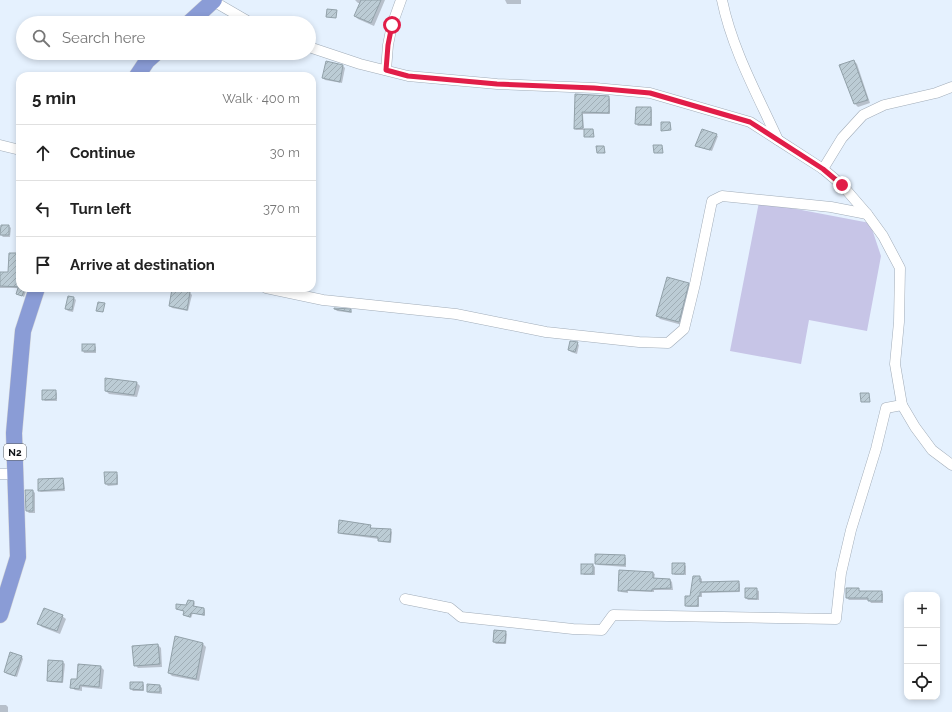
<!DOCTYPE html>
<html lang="en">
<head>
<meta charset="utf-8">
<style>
	:root { --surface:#fff; --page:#f2f2f2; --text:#222; --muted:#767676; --line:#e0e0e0 }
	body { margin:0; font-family:Raleway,sans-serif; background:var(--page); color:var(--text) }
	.controls { position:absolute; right:12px; bottom:12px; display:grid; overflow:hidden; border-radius:8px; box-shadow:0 2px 6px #0003 }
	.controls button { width:36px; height:36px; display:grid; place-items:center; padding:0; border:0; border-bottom:1px solid var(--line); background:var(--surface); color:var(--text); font:20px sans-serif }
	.stop { position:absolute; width:12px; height:12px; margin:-9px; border:3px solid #e11d48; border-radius:50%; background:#fff }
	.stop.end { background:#e11d48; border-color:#fff; box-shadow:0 1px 4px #0008 }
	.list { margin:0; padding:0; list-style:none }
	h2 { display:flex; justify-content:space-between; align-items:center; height:52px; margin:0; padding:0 16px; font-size:17px }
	h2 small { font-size:13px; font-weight:400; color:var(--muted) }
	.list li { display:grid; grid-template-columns:26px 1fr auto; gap:12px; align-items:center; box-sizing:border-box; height:56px; padding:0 16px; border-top:1px solid var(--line) }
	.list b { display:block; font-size:15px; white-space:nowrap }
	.list em { font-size:13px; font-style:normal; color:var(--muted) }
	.icon { flex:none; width:22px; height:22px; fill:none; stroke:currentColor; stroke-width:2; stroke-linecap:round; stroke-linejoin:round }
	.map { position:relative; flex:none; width:952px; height:712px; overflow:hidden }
	.search { position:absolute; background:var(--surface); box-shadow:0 2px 6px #0003; left:16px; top:16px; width:300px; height:44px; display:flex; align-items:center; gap:10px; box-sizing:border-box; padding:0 14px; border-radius:22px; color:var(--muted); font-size:15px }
	.panel { position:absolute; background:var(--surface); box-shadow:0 2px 6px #0003; left:16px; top:72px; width:300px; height:220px; border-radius:12px }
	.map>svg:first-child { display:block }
	.green { fill:#c7c5e7 }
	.shadow { fill:#0003 }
	.building { fill:url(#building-hatch); stroke:#92a1a9 }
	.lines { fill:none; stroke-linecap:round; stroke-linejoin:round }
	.minor-casing { stroke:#a1acb8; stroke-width:11 }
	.trunk-casing { stroke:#d4d5d5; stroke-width:17 }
	.minor { stroke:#fff; stroke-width:10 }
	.trunk { stroke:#8a9cd6; stroke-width:16 }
	.route { stroke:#e11d48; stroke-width:5 }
	.labels { text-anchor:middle; stroke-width:3; stroke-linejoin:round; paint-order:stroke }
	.shield { fill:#fff; stroke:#575a5d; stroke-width:1 }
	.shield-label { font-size:10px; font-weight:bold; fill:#0f1318 }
</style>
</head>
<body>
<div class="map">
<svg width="952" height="712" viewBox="0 0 952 712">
	<defs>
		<pattern id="building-hatch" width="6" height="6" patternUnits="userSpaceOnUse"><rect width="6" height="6" fill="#bcccd5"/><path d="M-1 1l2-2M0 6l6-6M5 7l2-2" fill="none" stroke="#a0aeb6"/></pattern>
	</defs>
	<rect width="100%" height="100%" fill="#e5f1fe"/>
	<path class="green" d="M759,202l111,21 11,33 -14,75 -58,-11 -8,44 -71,-13z"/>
	<g class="shadow">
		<path d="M355,0h30l-11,26 -16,-7 -3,-3 6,-13h-3z"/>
		<path d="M505,0h16v4h-14z"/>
		<path d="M854,61l3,3 13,39 -12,4 -3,-3 -15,-38z"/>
		<path d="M327,62l16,4 2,2 -3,15 -17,-3 -2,-2z"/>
		<path d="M576,95l33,2 1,2v15h-27l1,16h-8l-1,-1z"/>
		<path d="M651,108l1,2v16h-14l-2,-2z"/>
		<path d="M716,135l2,1 -6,15 -14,-4 -1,-2z"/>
		<path d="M9,226l2,2 -1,9h-7l-2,-2z"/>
		<path d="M0,273l20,4v11h7l-3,9 -7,-4 2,-5h-19z"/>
		<path d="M688,284l3,3 -9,38 -22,-6 -3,-3z"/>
		<path d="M190,293l2,2 -4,16 -16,-3 -2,-2z"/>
		<path d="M69,297l5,1 2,2 -3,12 -5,-1 -2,-2z"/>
		<path d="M335,309l16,1 1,3 -15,-2z"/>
		<path d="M577,343l2,2 -2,9 -6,-2 -2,-2z"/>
		<path d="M94,345l2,2v6h-12l-1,-2z"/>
		<path d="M106,379l31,4 3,3 -3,11 -28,-3 -3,-3z"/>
		<path d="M55,391l2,2v8h-12l-2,-2z"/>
		<path d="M116,473l2,2v10l-10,1 -2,-2z"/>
		<path d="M63,479l1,2 1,10 -24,1 -2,-1z"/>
		<path d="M33,491l2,2v20h-6l-2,-2z"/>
		<path d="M370,526l2,3 18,1 2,2 -1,11 -10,-1 -2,-3 -38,-5 -2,-2z"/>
		<path d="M624,556l2,2v9l-28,-2 -2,-2z"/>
		<path d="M684,564l2,2v9h-11l-2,-2z"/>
		<path d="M593,565l2,2v8h-11l-2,-2z"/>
		<path d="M653,573l2,1 -1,5 16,1 2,2 1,8h-19v2l-26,-1v2l-7,-1 -2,-2z"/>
		<path d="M700,577l2,2v4l36,-1 2,2v8l-38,1v4h-3v10h-11l-2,-1z"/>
		<path d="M746,589l11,1 2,1v9h-11l-2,-2z"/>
		<path d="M858,589l2,2 21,1 2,2v9h-12l-2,-3h-20l-2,-2z"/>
		<path d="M194,602l1,1 -1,4 10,2 1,1v6l-12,-3 -2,5 -5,-2 -2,-1 1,-3 -8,-3 10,-3z"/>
		<path d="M62,616l4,3 -6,15 -18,-7 -3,-3z"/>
		<path d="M505,632l2,2 -1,10h-10l-2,-2z"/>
		<path d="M203,644l3,3 -7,34 -27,-5 -3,-3z"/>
		<path d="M158,645l3,3 1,19 -24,1 -3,-3z"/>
		<path d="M22,657l1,2 -6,18 -10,-3 -2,-2z"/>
		<path d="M63,662l2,2 -2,19 -13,-1 -2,-2z"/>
		<path d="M101,667l3,3 -2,19 -20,-2v4l-7,-1 -4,-3 6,-6z"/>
		<path d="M143,683l1,2v6h-11l-2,-2z"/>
		<path d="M160,686l2,2v6l-12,-1 -2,-1z"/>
		<path d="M0,705h6l2,2v5h-8z"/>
	</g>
	<g class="building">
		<path d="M361,0h20l-10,23 -17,-7z"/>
		<path d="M327,9l10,1 -1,8 -10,-1z"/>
		<path d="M854,60l14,40 -14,4 -15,-39z"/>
		<path d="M326,61l17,4 -3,17 -18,-4z"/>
		<path d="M575,94l34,2v17l-27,-1 1,16 -9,1z"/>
		<path d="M636,107h15v18l-16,-1z"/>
		<path d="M661,122h9l1,8 -10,1z"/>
		<path d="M584,129h9l1,8h-10z"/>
		<path d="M702,129l15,5 -7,16 -15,-4z"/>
		<path d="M653,145h9l1,8h-9z"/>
		<path d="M596,146h8l1,7h-8z"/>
		<path d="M1,225h8v10h-9z"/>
		<path d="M9,253h11v34l-20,-1v-14h8z"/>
		<path d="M667,277l22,6 -10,39 -23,-6z"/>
		<path d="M18,288h7l-3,8 -6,-2z"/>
		<path d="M172,289l18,3 -3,18 -18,-4z"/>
		<path d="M68,296l6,1 -2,13 -7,-1z"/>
		<path d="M98,302l7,1 -2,9 -7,-1z"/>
		<path d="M334,308l17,1v3l-17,-3z"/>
		<path d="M570,341l8,1 -3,10 -7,-2z"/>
		<rect x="82" y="344" width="13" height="7"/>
		<path d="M105,378l32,4 -3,13 -29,-4z"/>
		<path d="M42,390h14v9l-14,1z"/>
		<path d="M860,393h9l1,9h-9z"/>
		<path d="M104,472h13v12h-12z"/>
		<path d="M63,478l1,11 -26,2v-12z"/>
		<path d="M25,490h8v21h-7z"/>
		<path d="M339,520l32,5 -1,3 21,1 -1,13 -12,-1v-4l-40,-4z"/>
		<path d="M595,554l30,1v10l-30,-1z"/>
		<path d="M672,563h13l-1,11h-12z"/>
		<rect x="581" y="564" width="12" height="10"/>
		<path d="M619,570l34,2v6l17,1 1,9 -19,1v2l-25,-1v1h-9z"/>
		<path d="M693,576h7v6l39,-1v10l-39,1v4h-2v10h-13v-10h5z"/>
		<path d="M745,588h12v11l-12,-1z"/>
		<path d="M846,588h13v3h23v10h-14v-3h-22z"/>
		<path d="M188,600l6,1 -1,5 11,2v7l-13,-2 -1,4 -7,-2 1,-4 -8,-2v-5l10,1z"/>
		<path d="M44,608l19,7 -6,16 -20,-7z"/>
		<path d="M494,630l12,1 -1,12 -12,-1z"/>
		<path d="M175,636l28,7 -7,36 -28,-6z"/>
		<path d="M158,644l2,20 -26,2 -2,-20z"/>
		<path d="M10,652l12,4 -7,20 -11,-4z"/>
		<path d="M48,660l15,1 -1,21 -15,-1z"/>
		<path d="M78,664l23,2 -2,21 -19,-2 -1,4 -9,-1 1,-9h6z"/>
		<path d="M130,682h13v8l-13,-1z"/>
		<path d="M147,684l13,1v7h-13z"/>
	</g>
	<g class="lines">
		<defs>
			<g id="minor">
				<path d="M722,0c10,49 35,94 56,140"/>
				<path d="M213,1l38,22"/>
				<path d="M309,47l51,17 48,12 89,8 98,4 55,5 100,29 28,18 45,29 19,16 25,29 16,22 17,32 -1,54 -4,42 7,41 13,22 17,23 20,15"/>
				<path d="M386,70l2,-25 4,-20 9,-25"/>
				<path d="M0,145l20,5"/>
				<path d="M823,169l19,-31 21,-23 21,-10 52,-12 16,-6"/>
				<path d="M266,288l57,12 133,14 90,18 93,10 29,1 16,-14 11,-45 17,-83 10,-5 109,11 36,7"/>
				<path d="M0,474h15"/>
				<path d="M405,599l45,9 11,9 112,12 29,1 11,-15 223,4 5,-46 10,-43 25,-81 10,-41 16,-3"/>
			</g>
			<g id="trunk">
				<path d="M189,23l25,-23"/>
				<path d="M137,76l10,-15 9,-8"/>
				<path d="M0,615l18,-58 -4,-124 9,-102 14,-43"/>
			</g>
		</defs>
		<use href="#minor" class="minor-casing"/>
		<use href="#trunk" class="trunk-casing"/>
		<use href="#minor" class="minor"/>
		<use href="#trunk" class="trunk"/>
	</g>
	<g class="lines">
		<path class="route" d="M392,25l-4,20 -2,25 22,6 89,8 97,4 56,5 100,29 73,47 19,16"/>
	</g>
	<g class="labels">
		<rect class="shield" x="4" y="444" width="22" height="16" rx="3"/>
		<g class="shield-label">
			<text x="15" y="456">N2</text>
		</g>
	</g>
</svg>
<div class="controls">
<button>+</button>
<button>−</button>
<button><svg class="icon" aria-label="locate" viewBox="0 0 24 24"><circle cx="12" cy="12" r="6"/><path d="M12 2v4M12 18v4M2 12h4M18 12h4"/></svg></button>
</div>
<div class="stop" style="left:392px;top:25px"></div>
<div class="stop end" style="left:842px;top:185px"></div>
<div class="search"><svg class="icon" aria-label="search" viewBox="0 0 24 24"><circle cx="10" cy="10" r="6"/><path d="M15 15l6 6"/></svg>Search here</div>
<section class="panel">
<h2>5 min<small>Walk · 400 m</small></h2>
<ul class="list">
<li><svg class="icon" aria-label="ahead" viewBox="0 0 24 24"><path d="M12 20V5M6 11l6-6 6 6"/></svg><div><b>Continue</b></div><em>30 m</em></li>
<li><svg class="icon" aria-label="left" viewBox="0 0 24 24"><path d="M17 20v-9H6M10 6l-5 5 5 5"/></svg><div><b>Turn left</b></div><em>370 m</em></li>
<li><svg class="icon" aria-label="arrive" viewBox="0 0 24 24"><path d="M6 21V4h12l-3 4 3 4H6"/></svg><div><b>Arrive at destination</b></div></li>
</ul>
</section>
</div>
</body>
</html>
